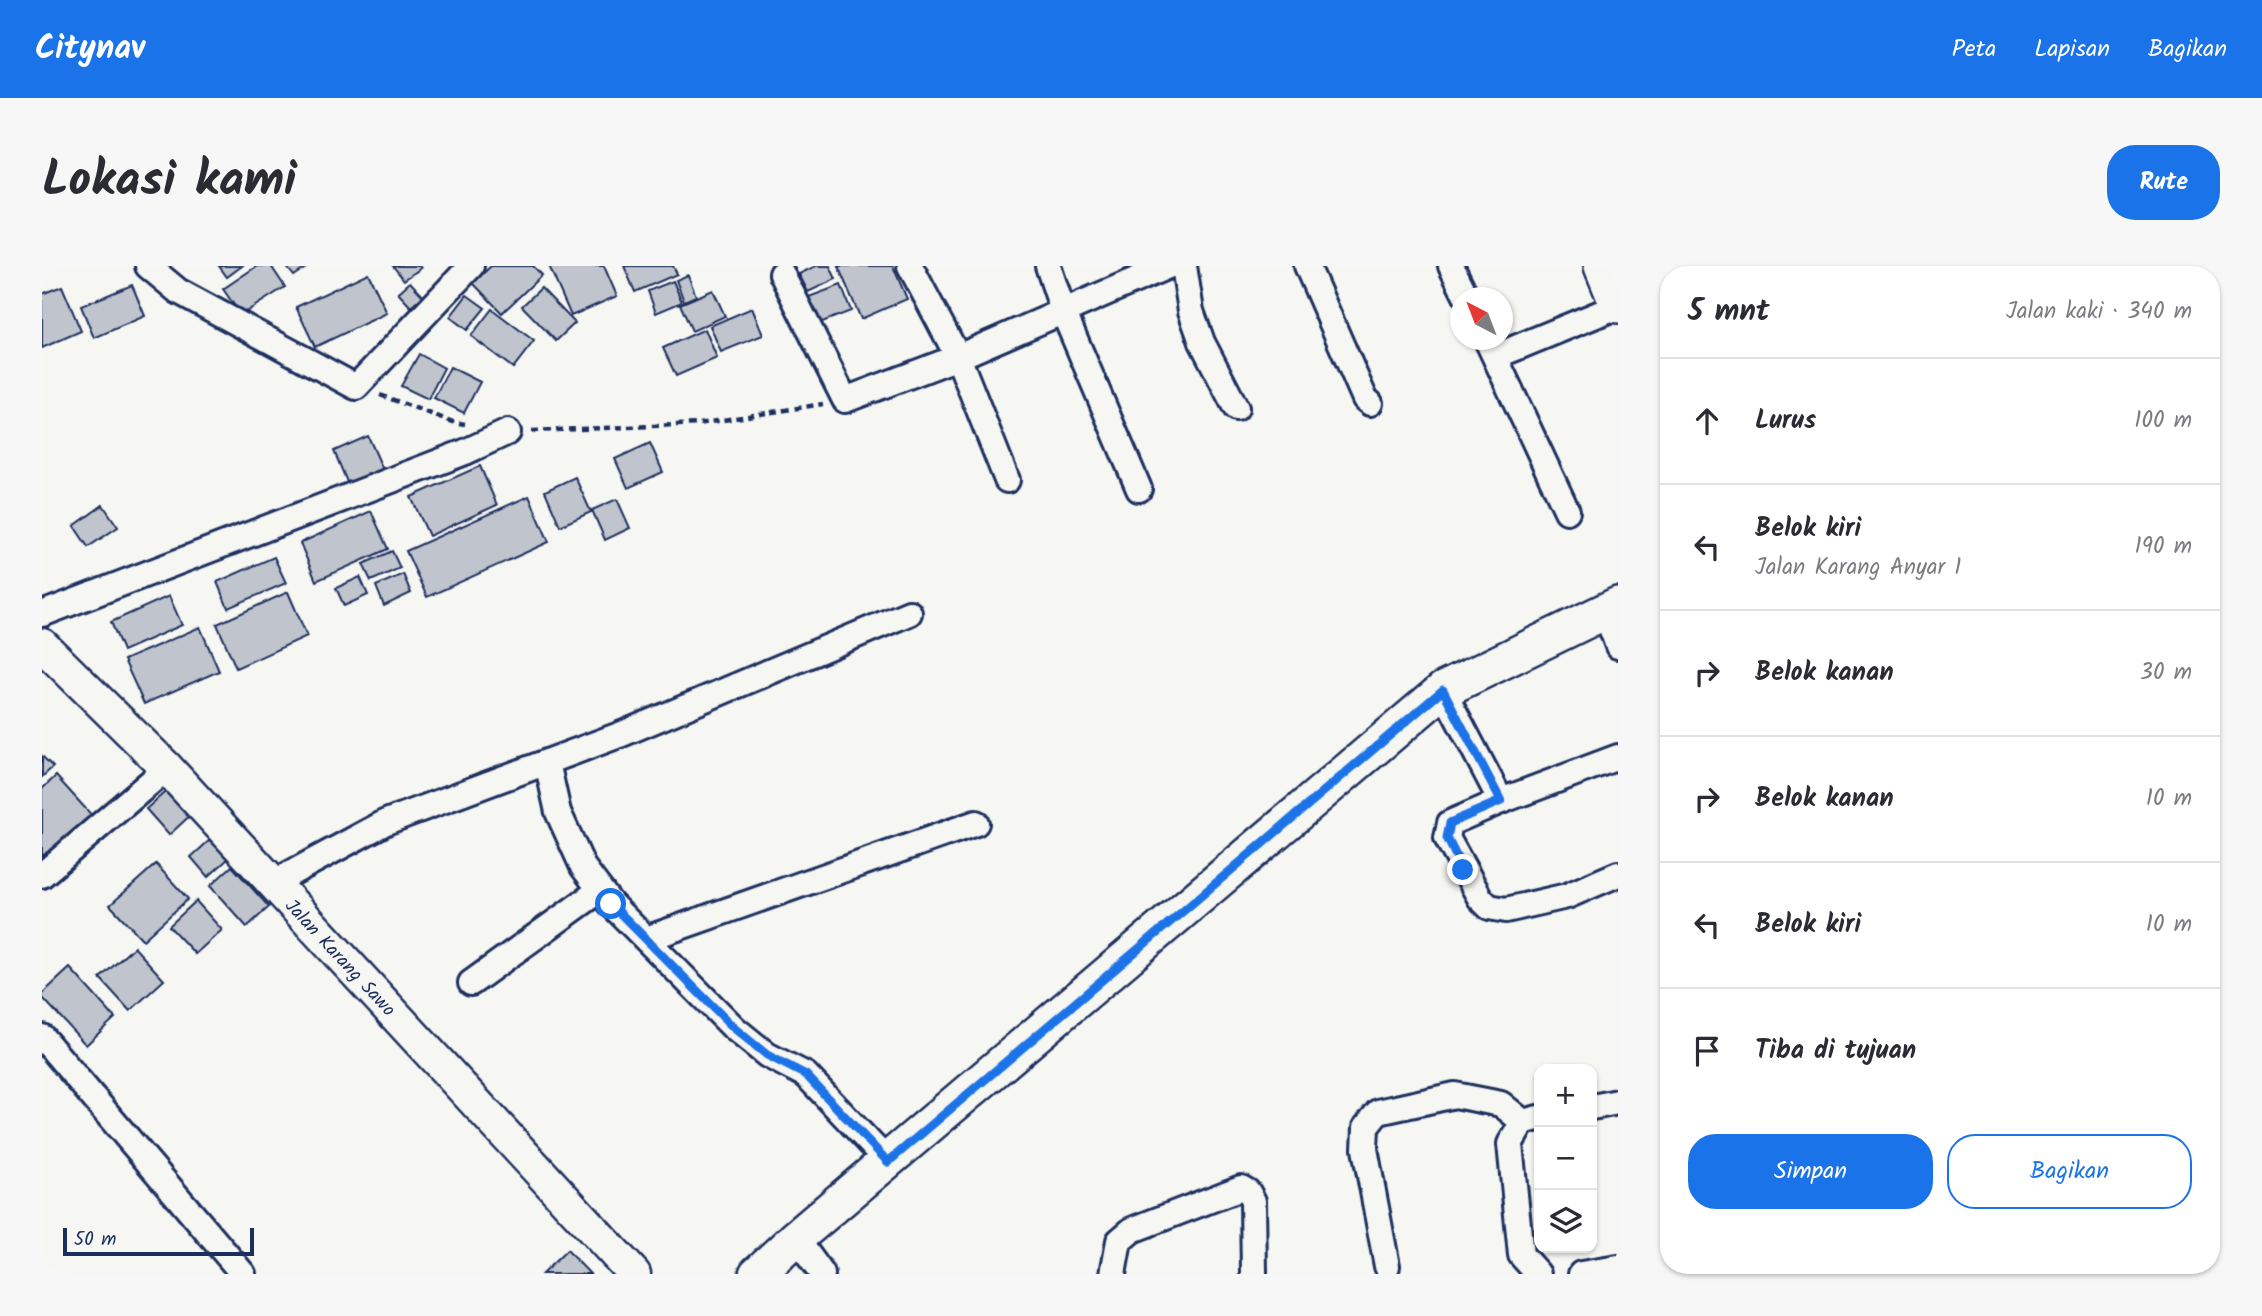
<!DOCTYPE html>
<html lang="id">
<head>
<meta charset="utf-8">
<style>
	:root { --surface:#fff; --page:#f7f7f7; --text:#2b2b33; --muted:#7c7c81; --line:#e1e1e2; --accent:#1a73e8 }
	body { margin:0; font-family:Kalam,sans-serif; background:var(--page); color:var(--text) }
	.controls { position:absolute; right:21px; bottom:21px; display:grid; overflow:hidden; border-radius:14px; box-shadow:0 2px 5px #0004 }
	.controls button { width:63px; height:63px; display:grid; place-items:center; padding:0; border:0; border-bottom:2px solid var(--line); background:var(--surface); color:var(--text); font:35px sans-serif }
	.compass { position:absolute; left:1408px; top:21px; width:63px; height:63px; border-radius:50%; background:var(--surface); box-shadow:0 2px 5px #0004; rotate:318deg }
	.scale { position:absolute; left:21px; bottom:18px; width:191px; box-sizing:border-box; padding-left:7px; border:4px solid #1b2f5e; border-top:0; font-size:19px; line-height:24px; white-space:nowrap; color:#1b2f5e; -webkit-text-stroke:5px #f6f6f2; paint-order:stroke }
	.stop { position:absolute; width:21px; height:21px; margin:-16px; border:5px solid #1a73e8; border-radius:50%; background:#fff }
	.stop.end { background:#1a73e8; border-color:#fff; box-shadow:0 2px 7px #0008 }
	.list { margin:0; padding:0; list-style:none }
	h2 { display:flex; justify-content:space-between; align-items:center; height:91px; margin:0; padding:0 28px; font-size:30px }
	h2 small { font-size:23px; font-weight:400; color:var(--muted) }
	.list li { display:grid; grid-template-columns:46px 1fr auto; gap:21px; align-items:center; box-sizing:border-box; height:126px; padding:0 28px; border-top:2px solid var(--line) }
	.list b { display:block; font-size:26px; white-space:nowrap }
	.list p { margin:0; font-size:23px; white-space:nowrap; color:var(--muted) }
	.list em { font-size:23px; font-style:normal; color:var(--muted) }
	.actions { display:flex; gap:14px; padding:21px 28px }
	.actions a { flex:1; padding:16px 0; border:2px solid var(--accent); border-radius:28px; text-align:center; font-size:24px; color:var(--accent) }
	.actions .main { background:var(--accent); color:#fff }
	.icon { flex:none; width:38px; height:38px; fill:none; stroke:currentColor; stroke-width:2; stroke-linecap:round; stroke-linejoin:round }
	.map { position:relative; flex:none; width:1576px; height:1008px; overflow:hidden; border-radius:28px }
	header { display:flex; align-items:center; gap:42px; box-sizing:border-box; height:98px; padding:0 35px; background:var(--accent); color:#fff }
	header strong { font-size:33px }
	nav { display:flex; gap:38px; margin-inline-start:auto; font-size:24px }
	.intro { display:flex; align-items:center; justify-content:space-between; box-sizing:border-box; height:168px; padding:0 42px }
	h1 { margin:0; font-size:49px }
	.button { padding:18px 32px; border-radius:28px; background:var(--accent); color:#fff; font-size:24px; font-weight:700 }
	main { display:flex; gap:42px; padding:0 42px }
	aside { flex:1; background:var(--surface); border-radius:28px; box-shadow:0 2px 5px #0004 }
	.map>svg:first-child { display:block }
	.building { fill:#c0c4cd; stroke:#1b2f5e; stroke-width:2 }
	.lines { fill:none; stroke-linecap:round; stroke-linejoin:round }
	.minor-casing { stroke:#1b2f5e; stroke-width:30 }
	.tertiary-casing { stroke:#1b2f5e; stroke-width:37 }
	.secondary-casing { stroke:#1b2f5e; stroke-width:40 }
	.path { stroke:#1b2f5e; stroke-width:4.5; stroke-dasharray:7 5; stroke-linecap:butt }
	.minor { stroke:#f6f6f2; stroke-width:24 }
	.tertiary { stroke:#f6f6f2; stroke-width:32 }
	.secondary { stroke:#f6f6f2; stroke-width:35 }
	.route { stroke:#1a73e8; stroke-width:9 }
	.labels { text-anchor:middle; stroke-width:6; stroke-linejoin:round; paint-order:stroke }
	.street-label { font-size:19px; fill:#1b2f5e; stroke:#f6f6f2 }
</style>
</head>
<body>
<header>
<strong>Citynav</strong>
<nav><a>Peta</a><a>Lapisan</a><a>Bagikan</a></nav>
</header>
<div class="intro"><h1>Lokasi kami</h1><a class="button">Rute</a></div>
<main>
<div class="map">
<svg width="1576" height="1008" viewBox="0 0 1576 1008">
	<rect width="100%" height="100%" fill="#f6f6f2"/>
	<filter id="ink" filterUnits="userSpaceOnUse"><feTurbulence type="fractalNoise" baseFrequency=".0143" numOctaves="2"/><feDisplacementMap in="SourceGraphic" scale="14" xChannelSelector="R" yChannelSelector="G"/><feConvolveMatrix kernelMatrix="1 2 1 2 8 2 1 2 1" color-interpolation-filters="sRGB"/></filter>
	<g filter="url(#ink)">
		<g class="building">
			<path d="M177,0h23l-15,11z"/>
			<path d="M215,0h14l14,21 -44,28 -18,-26z"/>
			<path d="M244,0h23l-15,10z"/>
			<path d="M351,0h26l2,2 -17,12z"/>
			<path d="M449,0h42l9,9 -40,38 -29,-30z"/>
			<path d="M507,0h55l13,30 -46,20z"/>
			<path d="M582,0h49l4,8 -42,18z"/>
			<path d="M774,0h14l6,13 -28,13 -9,-18z"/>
			<path d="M796,0h55l14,33 -46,20z"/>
			<path d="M326,7l19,40 -72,34 -19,-40z"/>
			<path d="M646,9l8,21 -12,5 -8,-21z"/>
			<path d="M631,15l9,21 -26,11 -8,-22z"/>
			<path d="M368,16l13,14 -12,11 -13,-14z"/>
			<path d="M90,19l13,31 -51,22 -13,-32z"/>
			<path d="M799,19l10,26 -34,13 -11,-26z"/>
			<path d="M20,20l19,45 -39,17v-54z"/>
			<path d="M499,22l34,35 -19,18 -34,-35z"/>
			<path d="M671,24l12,26 -33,15 -12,-27z"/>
			<path d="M425,29l18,13 -18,22 -17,-13z"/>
			<path d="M710,42l11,27 -42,17 -11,-26z"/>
			<path d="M450,43l42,32 -21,27 -42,-32z"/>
			<path d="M663,63l12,29 -41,18 -13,-28z"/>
			<path d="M377,88l25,14 -16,31 -27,-13z"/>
			<path d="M408,101l30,15 -16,31 -30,-15z"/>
			<path d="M326,170l16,36 -35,15 -15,-36z"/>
			<path d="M608,177l13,29 -35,16 -13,-29z"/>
			<path d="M438,200l17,39 -68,31 -18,-39z"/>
			<path d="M533,211l16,35 -31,14 -15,-35z"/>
			<path d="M487,230l20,46 -122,55 -21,-46z"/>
			<path d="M575,233l13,29 -25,12 -13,-30z"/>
			<path d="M61,239l15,22 -30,20 -14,-21z"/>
			<path d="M329,245l17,38 -72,32 -16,-38z"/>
			<path d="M350,285l8,17 -29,13 -8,-17z"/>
			<path d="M232,291l12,26 -58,25 -11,-26z"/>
			<path d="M361,308l8,19 -27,13 -8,-20z"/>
			<path d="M318,311l8,18 -24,11 -8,-18z"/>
			<path d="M246,326l19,44 -71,32 -19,-44z"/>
			<path d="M127,330l13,29 -59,26 -12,-29z"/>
			<path d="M158,361l19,44 -75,33 -20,-44z"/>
			<path d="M0,490l11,11 -11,10z"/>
			<path d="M14,510l39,43 -53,49v-79z"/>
			<path d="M130,520l23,25 -26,24 -23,-26z"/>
			<path d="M169,573l17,20 -20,18 -17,-20z"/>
			<path d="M114,598l32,35 -45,41 -33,-35z"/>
			<path d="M190,600l37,41 -22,20 -37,-41z"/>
			<path d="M154,635l26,29 -27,24 -26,-28z"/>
			<path d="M92,681l30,33 -34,31 -30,-33z"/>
			<path d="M28,702l45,50 -29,27 -44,-48v-3z"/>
			<path d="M525,984l23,24h-48z"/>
		</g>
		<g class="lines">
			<defs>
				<g id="minor">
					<path d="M106,0l30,25 178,96 115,-121"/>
					<path d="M868,0l48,91 49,123"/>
					<path d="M1006,0l15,45 76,178"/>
					<path d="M1142,0l7,45 11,31 34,66"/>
					<path d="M1265,0l58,133 5,4"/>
					<path d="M1409,0l16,32"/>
					<path d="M740,8l63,126 113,-43 210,-91"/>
					<path d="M1445,74l80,171"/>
					<path d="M1454,90l122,-50"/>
					<path d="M1563,345l13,35"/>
					<path d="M0,348l423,-162 43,-20"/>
					<path d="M1401,424l58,111 -51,22 -3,15 33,60 9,9 17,3 61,-14 51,-22"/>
					<path d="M505,496l11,50 25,55 28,37 123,124 33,27 39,20 82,87"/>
					<path d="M1459,535l117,-44"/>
					<path d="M0,609l125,-107"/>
					<path d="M231,617l113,-61 236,-88 287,-121"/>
					<path d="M604,673l330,-116"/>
					<path d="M429,717l129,-93"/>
					<path d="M0,771l201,237"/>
					<path d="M1550,841l26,-5"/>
					<path d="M1496,852l-15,4 -13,22 11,111 17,19"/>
					<path d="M754,972l26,36"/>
					<path d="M1345,1000l-22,-117 1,-22 12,-15 77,-17 46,9 22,18"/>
					<path d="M1071,1008l6,-33 13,-11 109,-42 7,4 5,9 1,73"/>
					<path d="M1539,1008l37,-6"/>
				</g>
				<path id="tertiary" d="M0,379l125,123 467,506"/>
				<g id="secondary">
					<path d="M1560,0l16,39"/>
					<path d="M715,1008l39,-36 647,-548 175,-85"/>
				</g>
			</defs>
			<use href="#minor" class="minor-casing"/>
			<use href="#tertiary" class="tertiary-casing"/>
			<use href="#secondary" class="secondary-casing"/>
			<g class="path">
				<path d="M338,129l73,27 12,2"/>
				<path d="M490,165l166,-7 125,-20"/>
			</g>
			<use href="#minor" class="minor"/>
			<use href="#tertiary" class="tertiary"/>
			<use href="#secondary" class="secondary"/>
		</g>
	</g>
	<g class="lines" filter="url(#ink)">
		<path class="route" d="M569,638l123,124 33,27 39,20 82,87 555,-472 58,111 -51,22 -3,15 16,32"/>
	</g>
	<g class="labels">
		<g class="street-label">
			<text transform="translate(299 691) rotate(47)" y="7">Jalan Karang Sawo</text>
		</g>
	</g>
</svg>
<div class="controls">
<button>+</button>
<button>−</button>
<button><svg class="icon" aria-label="layers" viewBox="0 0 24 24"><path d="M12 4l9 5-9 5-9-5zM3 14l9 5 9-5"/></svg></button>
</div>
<svg class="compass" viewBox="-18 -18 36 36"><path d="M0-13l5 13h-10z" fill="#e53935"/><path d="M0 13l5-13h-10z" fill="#7c7c81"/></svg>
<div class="scale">50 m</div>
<div class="stop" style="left:569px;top:638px"></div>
<div class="stop end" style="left:1421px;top:604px"></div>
</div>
<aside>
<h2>5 mnt<small>Jalan kaki · 340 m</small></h2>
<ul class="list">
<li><svg class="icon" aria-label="ahead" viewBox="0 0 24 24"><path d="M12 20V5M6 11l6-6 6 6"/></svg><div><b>Lurus</b></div><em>100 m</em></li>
<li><svg class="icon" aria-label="left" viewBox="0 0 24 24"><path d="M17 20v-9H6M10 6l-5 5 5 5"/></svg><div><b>Belok kiri</b><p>Jalan Karang Anyar 1</p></div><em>190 m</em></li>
<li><svg class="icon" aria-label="right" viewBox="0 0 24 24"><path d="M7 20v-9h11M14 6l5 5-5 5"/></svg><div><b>Belok kanan</b></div><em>30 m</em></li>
<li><svg class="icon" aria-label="right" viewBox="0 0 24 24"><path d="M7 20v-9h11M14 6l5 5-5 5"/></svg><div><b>Belok kanan</b></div><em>10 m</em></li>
<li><svg class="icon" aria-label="left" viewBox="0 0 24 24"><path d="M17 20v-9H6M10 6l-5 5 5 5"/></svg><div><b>Belok kiri</b></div><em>10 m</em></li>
<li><svg class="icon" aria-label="arrive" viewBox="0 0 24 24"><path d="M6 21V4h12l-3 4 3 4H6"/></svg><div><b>Tiba di tujuan</b></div></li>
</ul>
<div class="actions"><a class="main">Simpan</a><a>Bagikan</a></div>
</aside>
</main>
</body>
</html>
